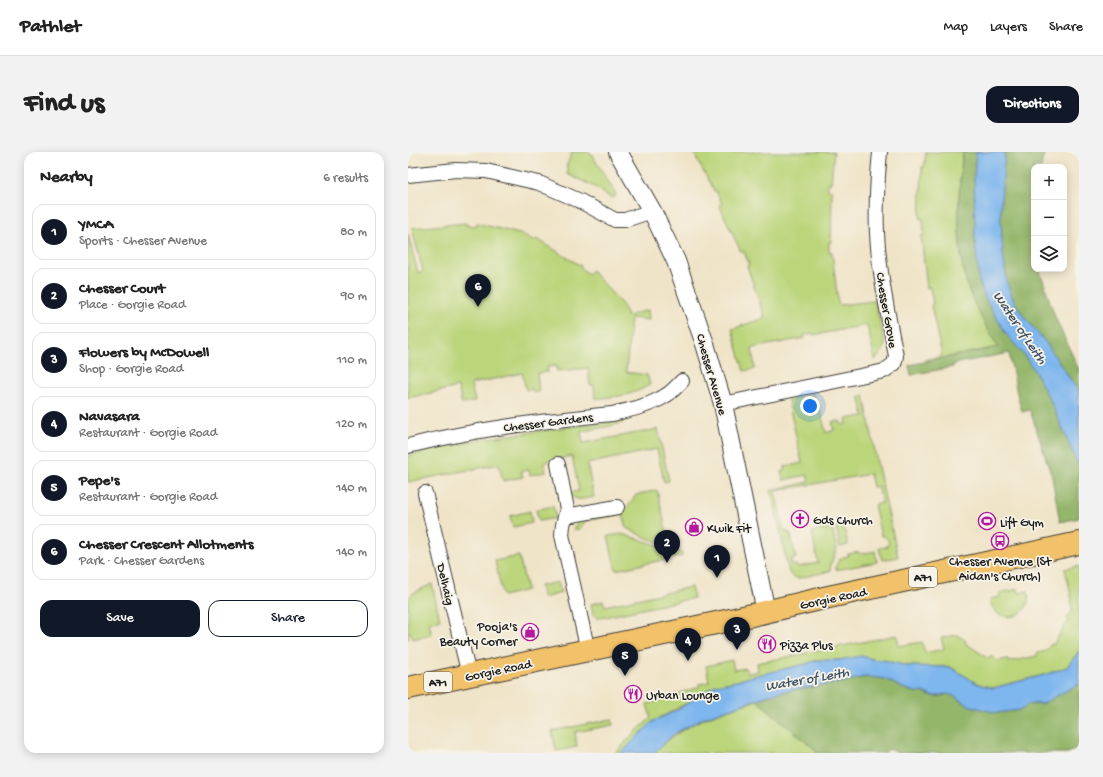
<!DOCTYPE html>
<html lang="en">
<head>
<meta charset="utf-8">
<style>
	:root { --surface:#fff; --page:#f2f2f2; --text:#222; --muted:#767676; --line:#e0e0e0; --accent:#111827 }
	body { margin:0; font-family:"Gochi Hand",sans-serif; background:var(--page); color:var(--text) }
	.controls { position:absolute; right:12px; top:12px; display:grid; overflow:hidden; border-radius:8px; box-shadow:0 2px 10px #0003 }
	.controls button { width:36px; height:36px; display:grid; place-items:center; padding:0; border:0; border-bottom:1px solid var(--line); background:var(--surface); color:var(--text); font:20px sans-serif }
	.you { position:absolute; left:402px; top:254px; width:14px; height:14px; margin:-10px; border:3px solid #fff; border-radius:50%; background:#1a73e8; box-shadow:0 0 0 6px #1a73e833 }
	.badge { display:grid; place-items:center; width:26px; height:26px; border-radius:50%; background:var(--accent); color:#fff; font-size:13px; font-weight:700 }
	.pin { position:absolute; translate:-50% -33px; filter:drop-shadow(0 1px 2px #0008) }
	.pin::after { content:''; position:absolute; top:21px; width:14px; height:12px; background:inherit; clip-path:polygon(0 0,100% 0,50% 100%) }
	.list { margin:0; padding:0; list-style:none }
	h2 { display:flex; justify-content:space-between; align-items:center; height:52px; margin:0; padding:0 16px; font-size:17px }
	h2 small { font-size:13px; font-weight:400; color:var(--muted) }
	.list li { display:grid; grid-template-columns:26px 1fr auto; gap:12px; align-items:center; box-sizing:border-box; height:56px; margin:0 8px 8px; padding:0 8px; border:1px solid var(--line); border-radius:12px }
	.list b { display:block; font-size:15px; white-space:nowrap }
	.list p { margin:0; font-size:13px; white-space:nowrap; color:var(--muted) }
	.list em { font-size:13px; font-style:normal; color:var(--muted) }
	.actions { display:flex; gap:8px; padding:12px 16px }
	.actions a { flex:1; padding:9px 0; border:1px solid var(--accent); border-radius:12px; text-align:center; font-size:14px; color:var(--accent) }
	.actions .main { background:var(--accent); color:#fff }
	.icon { flex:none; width:22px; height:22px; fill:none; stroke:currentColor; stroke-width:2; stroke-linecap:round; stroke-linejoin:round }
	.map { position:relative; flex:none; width:671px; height:601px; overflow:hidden; border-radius:12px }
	header { display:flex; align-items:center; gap:24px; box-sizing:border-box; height:56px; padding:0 20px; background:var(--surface); border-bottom:1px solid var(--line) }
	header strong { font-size:19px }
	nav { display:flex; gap:22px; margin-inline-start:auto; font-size:14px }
	.intro { display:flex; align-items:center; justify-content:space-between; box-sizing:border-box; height:96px; padding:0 24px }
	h1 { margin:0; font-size:28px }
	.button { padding:10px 18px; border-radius:12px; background:var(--accent); color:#fff; font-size:14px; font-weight:700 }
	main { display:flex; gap:24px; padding:0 24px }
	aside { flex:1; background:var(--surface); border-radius:12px; box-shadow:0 2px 10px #0003 }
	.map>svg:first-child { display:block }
	.green { fill:#bbd57a; stroke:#6c784b }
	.forest { fill:#94b66a; stroke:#586943 }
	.water { fill:#7eb6ee; stroke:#4d6985 }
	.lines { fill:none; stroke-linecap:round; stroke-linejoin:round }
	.minor-casing { stroke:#3c3a36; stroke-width:16 }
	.tertiary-casing { stroke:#3c3a36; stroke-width:20 }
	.primary-casing { stroke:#3c3a36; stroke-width:24 }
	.minor { stroke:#fff; stroke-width:14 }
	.tertiary { stroke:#fff; stroke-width:18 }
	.primary { stroke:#f2c26a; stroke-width:22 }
	.labels { text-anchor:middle; stroke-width:3.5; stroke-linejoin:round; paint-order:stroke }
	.shield { fill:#f7f3e8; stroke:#5e5c59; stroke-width:1 }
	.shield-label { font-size:12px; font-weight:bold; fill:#1c1c1c }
	.street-label { font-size:13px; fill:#1c1c1c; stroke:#f7f3e8 }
	.poi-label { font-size:13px; fill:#1c1c1c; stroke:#f7f3e8; text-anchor:start }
	.water-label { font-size:14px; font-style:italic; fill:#3e5266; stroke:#f7f3e8 }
</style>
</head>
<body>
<header>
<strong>Pathlet</strong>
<nav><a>Map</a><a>Layers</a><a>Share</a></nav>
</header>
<div class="intro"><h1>Find us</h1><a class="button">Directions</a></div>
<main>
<aside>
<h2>Nearby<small>6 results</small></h2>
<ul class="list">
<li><span class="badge">1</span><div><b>YMCA</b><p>Sports · Chesser Avenue</p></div><em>80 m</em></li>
<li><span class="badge">2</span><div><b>Chesser Court</b><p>Place · Gorgie Road</p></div><em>90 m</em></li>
<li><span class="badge">3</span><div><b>Flowers by McDowell</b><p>Shop · Gorgie Road</p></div><em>110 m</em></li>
<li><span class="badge">4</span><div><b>Navasara</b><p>Restaurant · Gorgie Road</p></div><em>120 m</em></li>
<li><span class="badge">5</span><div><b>Pepe's</b><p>Restaurant · Gorgie Road</p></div><em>140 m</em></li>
<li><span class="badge">6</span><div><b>Chesser Crescent Allotments</b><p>Park · Chesser Gardens</p></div><em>140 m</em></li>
</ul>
<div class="actions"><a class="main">Save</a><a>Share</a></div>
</aside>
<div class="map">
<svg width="671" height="601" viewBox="0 0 671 601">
	<rect width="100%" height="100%" fill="#f7f3e8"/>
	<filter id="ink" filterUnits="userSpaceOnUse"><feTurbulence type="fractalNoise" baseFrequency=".025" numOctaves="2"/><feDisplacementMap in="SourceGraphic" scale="8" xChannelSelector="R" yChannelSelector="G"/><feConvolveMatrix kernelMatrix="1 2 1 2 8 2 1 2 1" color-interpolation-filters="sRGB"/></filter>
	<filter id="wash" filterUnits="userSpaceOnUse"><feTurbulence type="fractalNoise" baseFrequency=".012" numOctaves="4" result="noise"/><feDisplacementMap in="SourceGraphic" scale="16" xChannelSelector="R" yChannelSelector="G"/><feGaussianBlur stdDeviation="0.9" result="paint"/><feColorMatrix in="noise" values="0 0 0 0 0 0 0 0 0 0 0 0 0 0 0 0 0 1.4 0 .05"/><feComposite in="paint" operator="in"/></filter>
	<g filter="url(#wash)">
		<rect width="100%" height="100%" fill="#f0e4c8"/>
		<g class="green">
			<path d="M164,0h18l25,40 1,4 -5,2 -16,-11 -28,-13 1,-6 -2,-1z"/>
			<path d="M285,0h141l-3,31h-3v7h4l-1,52h-2v10h3l6,51 1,2 36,-4 10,43 -2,7 -7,8 -1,1 -8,-35 -53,10 -1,-2 -9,2 1,3 -53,10 3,21 -11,2 -12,-42 33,-11 -18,-52 2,-1 -5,-14 -3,1 -22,-47 3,-1 -6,-13h-2z"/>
			<path d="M518,0h37c-5,36 -7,95 3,129 7,24 20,45 33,66l-74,15 -1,-2 18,-4 -11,-51 2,-1 -3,-17 -3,1 -6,-52 3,-1 -1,-16h-3l2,-52h2z"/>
			<path d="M58,71v2l10,1 1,-3 50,13v2l7,3 3,-2 44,27v2l7,6 3,-4 34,38 -1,2 3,6 21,-6 1,10 -18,-2 -5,54 21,3 3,9c-18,13 -35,12 -55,15l-1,-14h-4l-2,-17 -31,3 -1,-5 -9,1 1,5 -11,1 2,19h-6l-1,-3 -6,1 -4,-17 -51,11 4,17 -13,3 -4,-17 -50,11v-164l10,39 5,-2 -11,-43z"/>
			<path d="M405,242l3,11h3l7,28 8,-3 -2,-8 8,-1 2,4 5,-1 -1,-5 18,-3 -5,-20 5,-1 14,72 20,90 -16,3 -3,-12 7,-1 3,-4 -1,-3 -4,-4h-3l-7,-31 8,-2 -4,-17 -5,1 -3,-13 -95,17 9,40h3l1,2h2l6,25 -5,1 1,7 5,-1 1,2 20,-4 -6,-31 20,-4 5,21 -6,14 -1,8 -30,7c-5,0 -8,-1 -11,-5l-18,-83 38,-8 -2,-7 -24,5 -2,-9h4l-1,-4 18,-4 -14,-63z"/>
			<path d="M214,268l1,3 -42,9 2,11 75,-14 11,52 -5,1 -7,-33 -70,15 7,33c-11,2 -18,5 -26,-4l11,-2 -7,-35 -28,6 2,10 -16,3 -1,-5 -8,1 2,6 -20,4 -4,-17 -91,18v-27l73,-16z"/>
			<path d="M249,338l12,52c-12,3 -32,-9 -43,-14l-4,-14 -37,7 -5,8 -7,1 7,-13 46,-8 10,-14z"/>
			<path d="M145,354l3,12 -17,3 -3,-11z"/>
			<path d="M122,359l2,12 -19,4 -3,-11z"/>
			<path d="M435,372l5,21 -8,2 -4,-21z"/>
			<path d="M214,382l60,19v3l-66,14 -8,-34z"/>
			<path d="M467,399l2,11 -41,8c-1,-8 5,-13 12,-14v-2l11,-2 1,2z"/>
			<path d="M111,404l8,34 -24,6 -8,-35z"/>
			<path d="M671,414v85l-12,16 -20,7 -54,14 -15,-4 -28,-17 -43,-1 -24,-6h-7l-15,-4 -22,4h-22l-11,4 -53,12 -20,6 -8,1 -73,39 -31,31h-5l15,-17 20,-18 -4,-14 52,-17v-3l10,-2 -3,-16 26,-6 2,10 12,-2 2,5 10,-2 -1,-8 140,-28 2,11 23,-4 3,11 19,-4 -3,-11 16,-3 9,6 -1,2 24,16 2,-3 7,5 9,-2 1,3 29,-6v-3l9,-2 5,-7 2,1 16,-25 -2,-2 5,-7 -1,-10 1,-1 -7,-31z"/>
			<path d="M150,430l3,11 -18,5 -3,-12z"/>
			<path d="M24,432l8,36 -11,3 3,12 -19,4 -2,-7 -3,1 1,6h-1v-40l5,-6z"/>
			<path d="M283,435l3,11 -94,20h-4l-3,-3 -2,-11 12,-3 2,5z"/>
			<path d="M610,437l1,4 9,-2c6,29 -35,36 -38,8l10,-2v-4z"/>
			<path d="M349,548l62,53h-165c30,-31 64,-40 103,-53z"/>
			<path d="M204,567l1,6 -38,7 2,15 -21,4 -4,-20z"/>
		</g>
		<g class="forest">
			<path d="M555,0h81l-3,15h-7v45l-4,27 2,9 2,2v19h8l-2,2 15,46 24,53v148l-19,4 -8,-45 -22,-67 -8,2 -4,-14 -9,-45 -56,11v3l-42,8 -2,-10 89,-18c-12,-21 -25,-42 -32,-66 -10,-35 -8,-93 -3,-129z"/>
			<path d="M457,525c8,0 16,0 22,3 11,5 24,14 36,12l5,3 9,2 11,-3 5,1 12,8 27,9 5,1 23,-3 3,-1 5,-5h14l37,-20v64l-11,5h-170l-9,-4 -4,4h-66l-62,-53 18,-7 68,-11z"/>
		</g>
		<g class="water">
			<path d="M568,0h29l-4,49v21l2,31 4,30 7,18 11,17 19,22 35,52v75l-29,-67 -14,-26 -12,-19 -18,-21 -21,-36 -6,-17 -4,-40 -1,-65z"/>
			<path d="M671,499v33l-37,20h-14l-5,5 -3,1 -23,3 -5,-1c-8,-3 -19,-4 -27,-9 -5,-3 -8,-7 -14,-8 -13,-3 -13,6 -28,-3l-5,1 -13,-4 -18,-9 -7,-2 -15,-1 -22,5 -68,11 -72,25 -29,16 -20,19h-33l31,-31 25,-12 38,-25 18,-3 20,-6 53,-12 11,-4h22l22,-4 15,4h7l24,6 43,1 28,17 15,4 51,-13 23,-8z"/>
		</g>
	</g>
	<g filter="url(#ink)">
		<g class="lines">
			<defs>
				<g id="minor">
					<path d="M0,23l48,-5 30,1 53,12 41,18 35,19h10l27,-9"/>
					<path d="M315,252l152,-31 9,-2 10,-7 2,-8c-7,-36 -15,-73 -18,-109 -3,-31 -1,-64 2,-95"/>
					<path d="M0,294c67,-17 135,-25 204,-32 18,-4 37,-8 53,-18 6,-3 12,-10 17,-15"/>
					<path d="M150,312l9,45 -4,16 -1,10 26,116"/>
					<path d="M17,341l44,182"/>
					<path d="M158,364l51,-9"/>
				</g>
				<path id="tertiary" d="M210,0l34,59 24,50 29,83 18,60 43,208"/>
				<path id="primary" d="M0,536l327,-69 89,-21 255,-55"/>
			</defs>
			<use href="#minor" class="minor-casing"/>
			<use href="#tertiary" class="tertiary-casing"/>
			<use href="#primary" class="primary-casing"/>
			<use href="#minor" class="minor"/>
			<use href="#tertiary" class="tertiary"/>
			<use href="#primary" class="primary"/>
		</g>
	</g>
	<defs>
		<symbol id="church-ring" viewBox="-11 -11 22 22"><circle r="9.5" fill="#f7f3e8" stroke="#b5179e" stroke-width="1.5"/><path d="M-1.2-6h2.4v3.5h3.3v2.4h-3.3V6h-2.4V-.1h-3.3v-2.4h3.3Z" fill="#b5179e"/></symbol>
		<symbol id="stadium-ring" viewBox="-11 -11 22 22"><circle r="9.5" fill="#f7f3e8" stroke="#b5179e" stroke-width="1.5"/><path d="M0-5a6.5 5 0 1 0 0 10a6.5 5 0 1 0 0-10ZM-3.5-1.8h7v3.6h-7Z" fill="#b5179e"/></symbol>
		<symbol id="shop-ring" viewBox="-11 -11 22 22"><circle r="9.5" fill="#f7f3e8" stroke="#b5179e" stroke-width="1.5"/><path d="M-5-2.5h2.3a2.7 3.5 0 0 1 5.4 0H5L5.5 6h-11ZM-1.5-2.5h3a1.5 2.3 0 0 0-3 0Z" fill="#b5179e"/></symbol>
		<symbol id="bus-ring" viewBox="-11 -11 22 22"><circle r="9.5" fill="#f7f3e8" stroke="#b5179e" stroke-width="1.5"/><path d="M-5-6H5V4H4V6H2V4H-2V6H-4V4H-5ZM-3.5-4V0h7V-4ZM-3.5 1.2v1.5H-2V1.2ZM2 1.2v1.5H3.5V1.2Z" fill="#b5179e"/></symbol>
		<symbol id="restaurant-ring" viewBox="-11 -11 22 22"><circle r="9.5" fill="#f7f3e8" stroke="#b5179e" stroke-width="1.5"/><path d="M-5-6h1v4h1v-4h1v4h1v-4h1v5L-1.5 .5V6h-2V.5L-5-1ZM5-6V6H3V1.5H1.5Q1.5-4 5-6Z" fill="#b5179e"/></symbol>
	</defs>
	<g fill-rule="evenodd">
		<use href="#church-ring" x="382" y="357" width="20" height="20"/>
		<use href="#stadium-ring" x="569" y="359" width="20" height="20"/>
		<use href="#shop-ring" x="276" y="365" width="20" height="20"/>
		<use href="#bus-ring" x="582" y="379" width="20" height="20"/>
		<use href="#shop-ring" x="112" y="470" width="20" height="20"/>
		<use href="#restaurant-ring" x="349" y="482" width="20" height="20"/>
		<use href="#restaurant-ring" x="215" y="532" width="20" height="20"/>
	</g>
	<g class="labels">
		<g class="shield">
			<rect x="501" y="415" width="28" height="20" rx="3"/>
			<rect x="16" y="520" width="28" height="20" rx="3"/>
		</g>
		<g class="shield-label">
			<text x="515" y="429">A71</text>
			<text x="30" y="534">A71</text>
		</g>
		<g class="street-label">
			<text transform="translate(480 158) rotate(80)" y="5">Chesser Grove</text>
			<text transform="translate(305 222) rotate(74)" y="5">Chesser Avenue</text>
			<text transform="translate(140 269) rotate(-7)" y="5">Chesser Gardens</text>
			<text transform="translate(39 432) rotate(77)" y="5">Delhaig</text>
			<text transform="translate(425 445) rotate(-12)" y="5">Gorgie Road</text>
			<text transform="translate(90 517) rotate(-12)" y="5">Gorgie Road</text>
		</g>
		<g class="poi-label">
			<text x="405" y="372">Gds Church</text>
			<text x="592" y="374">Lift Gym</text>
			<text x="299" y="380">Kwik Fit</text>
			<text x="592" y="413" text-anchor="middle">Chesser Avenue (St<tspan x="592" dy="15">Aidan's Church)</tspan></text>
			<text x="109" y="478" text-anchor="end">Pooja's<tspan x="109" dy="15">Beauty Corner</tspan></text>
			<text x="372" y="497">Pizza Plus</text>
			<text x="238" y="547">Urban Lounge</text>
		</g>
		<g class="water-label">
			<text transform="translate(613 175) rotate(56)" y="5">Water of Leith</text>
			<text transform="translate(399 526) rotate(-10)" y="5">Water of Leith</text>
		</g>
	</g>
</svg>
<div class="controls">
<button>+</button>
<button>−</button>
<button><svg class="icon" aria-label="layers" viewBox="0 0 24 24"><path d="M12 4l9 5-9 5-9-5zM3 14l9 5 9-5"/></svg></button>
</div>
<div class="you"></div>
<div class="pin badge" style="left:309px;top:426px">1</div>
<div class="pin badge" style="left:259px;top:411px">2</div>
<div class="pin badge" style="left:329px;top:498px">3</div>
<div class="pin badge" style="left:280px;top:509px">4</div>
<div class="pin badge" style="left:217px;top:524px">5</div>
<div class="pin badge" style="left:70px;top:155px">6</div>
</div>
</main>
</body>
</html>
